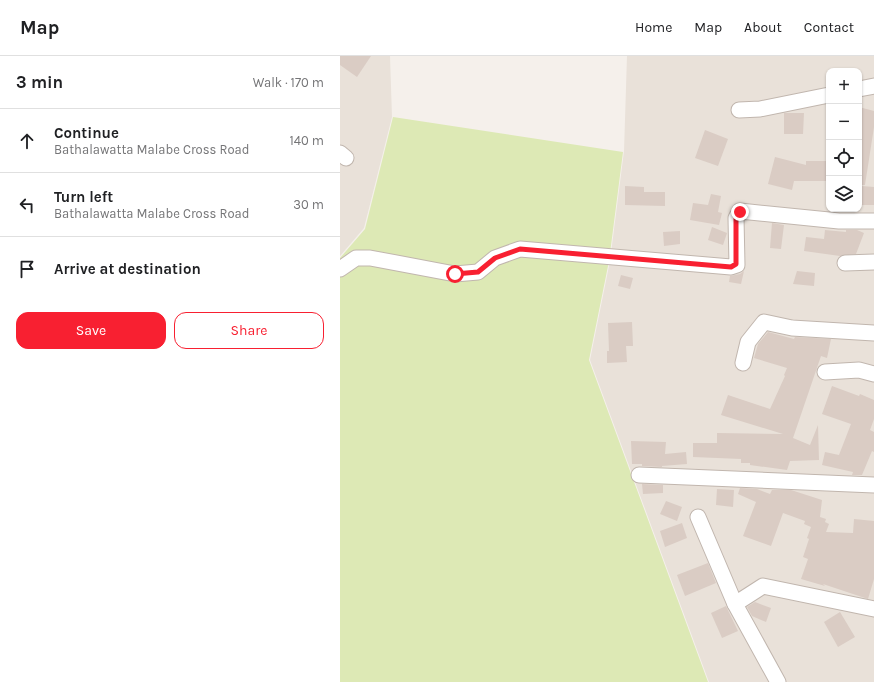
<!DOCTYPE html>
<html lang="en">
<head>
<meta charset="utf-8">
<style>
	:root { --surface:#fff; --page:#f2f2f2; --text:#202124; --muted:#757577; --line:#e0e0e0; --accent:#f82031 }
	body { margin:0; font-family:Karla,sans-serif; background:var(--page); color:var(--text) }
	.controls { position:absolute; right:12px; top:12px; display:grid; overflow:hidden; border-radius:8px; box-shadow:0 1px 3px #0004 }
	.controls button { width:36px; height:36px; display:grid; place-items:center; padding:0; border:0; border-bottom:1px solid var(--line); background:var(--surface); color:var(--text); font:20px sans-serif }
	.stop { position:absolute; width:12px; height:12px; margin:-9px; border:3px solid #f82031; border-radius:50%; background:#fff }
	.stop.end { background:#f82031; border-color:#fff; box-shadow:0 1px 4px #0008 }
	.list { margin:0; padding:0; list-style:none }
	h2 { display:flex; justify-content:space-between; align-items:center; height:52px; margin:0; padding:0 16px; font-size:17px }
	h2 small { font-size:13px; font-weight:400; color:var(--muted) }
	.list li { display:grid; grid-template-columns:26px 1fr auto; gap:12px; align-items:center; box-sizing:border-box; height:64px; padding:0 16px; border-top:1px solid var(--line) }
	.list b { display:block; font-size:15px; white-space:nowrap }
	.list p { margin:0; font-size:13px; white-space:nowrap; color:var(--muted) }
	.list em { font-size:13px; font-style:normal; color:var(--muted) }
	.actions { display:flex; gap:8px; padding:12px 16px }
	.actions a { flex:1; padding:9px 0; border:1px solid var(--accent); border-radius:12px; text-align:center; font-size:14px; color:var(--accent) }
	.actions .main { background:var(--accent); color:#fff }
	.icon { flex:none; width:22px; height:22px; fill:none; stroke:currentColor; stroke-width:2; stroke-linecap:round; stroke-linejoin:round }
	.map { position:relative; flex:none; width:534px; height:626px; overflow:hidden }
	header { display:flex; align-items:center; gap:24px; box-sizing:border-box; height:56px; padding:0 20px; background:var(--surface); border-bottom:1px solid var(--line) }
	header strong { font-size:19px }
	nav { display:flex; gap:22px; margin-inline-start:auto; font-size:14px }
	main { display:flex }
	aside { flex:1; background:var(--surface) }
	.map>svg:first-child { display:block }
	.residential { fill:#e9e1d9; fill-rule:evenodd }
	.green { fill:#dde9b5 }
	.building { fill:#daccc4 }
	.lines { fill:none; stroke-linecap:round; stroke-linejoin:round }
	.minor-casing { stroke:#c1b6ae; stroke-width:17 }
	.minor { stroke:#fff; stroke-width:15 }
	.route { stroke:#f82031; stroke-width:5 }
</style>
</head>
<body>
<header>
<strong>Map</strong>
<nav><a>Home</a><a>Map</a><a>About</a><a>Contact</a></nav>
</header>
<main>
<aside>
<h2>3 min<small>Walk · 170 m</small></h2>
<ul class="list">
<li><svg class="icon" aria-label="ahead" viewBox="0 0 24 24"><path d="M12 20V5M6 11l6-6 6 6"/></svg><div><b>Continue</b><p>Bathalawatta Malabe Cross Road</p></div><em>140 m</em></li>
<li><svg class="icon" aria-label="left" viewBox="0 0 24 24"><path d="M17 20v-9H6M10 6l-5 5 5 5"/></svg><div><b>Turn left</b><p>Bathalawatta Malabe Cross Road</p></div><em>30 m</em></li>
<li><svg class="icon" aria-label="arrive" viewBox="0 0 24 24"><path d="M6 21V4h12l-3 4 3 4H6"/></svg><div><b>Arrive at destination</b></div></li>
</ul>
<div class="actions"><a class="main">Save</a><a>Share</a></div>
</aside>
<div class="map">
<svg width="534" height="626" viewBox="0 0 534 626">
	<rect width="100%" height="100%" fill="#f5f0eb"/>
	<g class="residential">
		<path d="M0,0h50l2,61 -28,111 -24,28z"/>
		<path d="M287,0h247v626h-165l-119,-322 20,-99 14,-110zM489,15h30v138h-30z"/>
	</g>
	<path class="green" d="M53,61l230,35 -14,109 -20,99 119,322h-368v-424l25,-29z"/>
	<g class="building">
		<path d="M0,0h31l-14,21 -17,-12z"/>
		<path d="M519,51l15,4v16l-9,58h-6z"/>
		<path d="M444,57h20l-1,21h-19z"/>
		<path d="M365,74l23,9 -10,27 -23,-8z"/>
		<path d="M435,101l31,8v-4h22l-1,20h-33l-2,9 -24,-6z"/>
		<path d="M285,130l19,1v5h21v14l-40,-1z"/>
		<path d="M522,130l12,1v18h-13z"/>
		<path d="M371,138l10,2 -3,16 4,1 -3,12 -29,-5 3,-17 15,2z"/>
		<path d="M432,167l12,2 -3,24 -11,-1z"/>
		<path d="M372,171l15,6 -4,12 -15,-5z"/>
		<path d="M485,174l21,2v-2h11l7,3 -8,21 -16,2 -36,-5 2,-14 18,2z"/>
		<path d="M340,175v13l-16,2 -1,-14z"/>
		<path d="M404,215l-3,13 -12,-2 1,-6 10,-2z"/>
		<path d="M457,215l18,2 -1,13 -21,-2z"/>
		<path d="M281,219l12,3 -3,11 -12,-3z"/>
		<path d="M292,266l1,24h-7l1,16 -20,1v-12h2l-1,-28z"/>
		<path d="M428,276l26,7 1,-2 36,2 -4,19 -6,-2 -28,82 17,7 8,-20 1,35 -29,1 -3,9 -37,-5v-2h-9v-4l-48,-2v-14h24v-10l66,1 -62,-19 7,-20 42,14 15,-33 -1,-1 3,-7 -33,-10 4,-14z"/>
		<path d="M492,330l27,10 1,-2 14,6v19l-4,11 4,2v20l-2,-1 -10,24h-10l1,-3 -31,-7 3,-13 14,3 12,-31 -29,-10z"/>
		<path d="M291,385l35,1 -1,12 21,-2 1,12 -25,2v1l-20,-1v-2h-10z"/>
		<path d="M302,428l21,1v8l-20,1z"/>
		<path d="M400,432l17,1 13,5 2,-4h19l31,10 -2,17 6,2 -1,3 4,2 -3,8 27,1 1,-14 20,2v58l-6,20 -45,-15 2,2 -24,-7 7,-20 -5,-2 6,-18 -2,-1 4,-11 -7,-3 1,-3 -22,-8 -12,33 -28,-10 13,-34 -18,-8z"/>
		<path d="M377,433l17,1 -1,17 -17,-2z"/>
		<path d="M326,445l16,6 -5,14 -17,-7z"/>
		<path d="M342,467l5,15 -22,9 -5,-16z"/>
		<path d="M368,507l8,20 -31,13 -8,-21z"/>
		<path d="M415,546l16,6 -5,14 -14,-6 -5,-9z"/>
		<path d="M386,550l12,25 -16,7 -11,-25z"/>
		<path d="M500,556l15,25 -17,10 -14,-25z"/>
	</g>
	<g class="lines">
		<defs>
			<g id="minor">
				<path d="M519,33l15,-3"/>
				<path d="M399,54l21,-1 69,-14"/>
				<path d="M0,97l6,5"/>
				<path d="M505,207l29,-1"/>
				<path d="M0,213l16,-11h14l85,16 23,-2 17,-14 25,-9 211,18 6,-2 -1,-47 4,-7 99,10h35"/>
				<path d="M403,307l5,-21 16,-20 28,6 82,5"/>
				<path d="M485,316l34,-2 15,4"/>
				<path d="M299,419l235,10"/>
				<path d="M358,461l37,87 43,78"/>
				<path d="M395,548l28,-18 111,23"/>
			</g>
		</defs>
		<use href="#minor" class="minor-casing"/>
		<use href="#minor" class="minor"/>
	</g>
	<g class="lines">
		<path class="route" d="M115,218l23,-2 17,-14 25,-9 211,18 5,-3v-46l4,-6"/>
	</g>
</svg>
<div class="controls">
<button>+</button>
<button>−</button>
<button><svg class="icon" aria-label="locate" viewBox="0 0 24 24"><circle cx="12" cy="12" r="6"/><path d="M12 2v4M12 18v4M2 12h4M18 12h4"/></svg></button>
<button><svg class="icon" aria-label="layers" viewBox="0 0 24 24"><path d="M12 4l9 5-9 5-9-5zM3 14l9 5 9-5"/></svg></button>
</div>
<div class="stop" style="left:115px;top:218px"></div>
<div class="stop end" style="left:400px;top:156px"></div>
</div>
</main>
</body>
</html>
